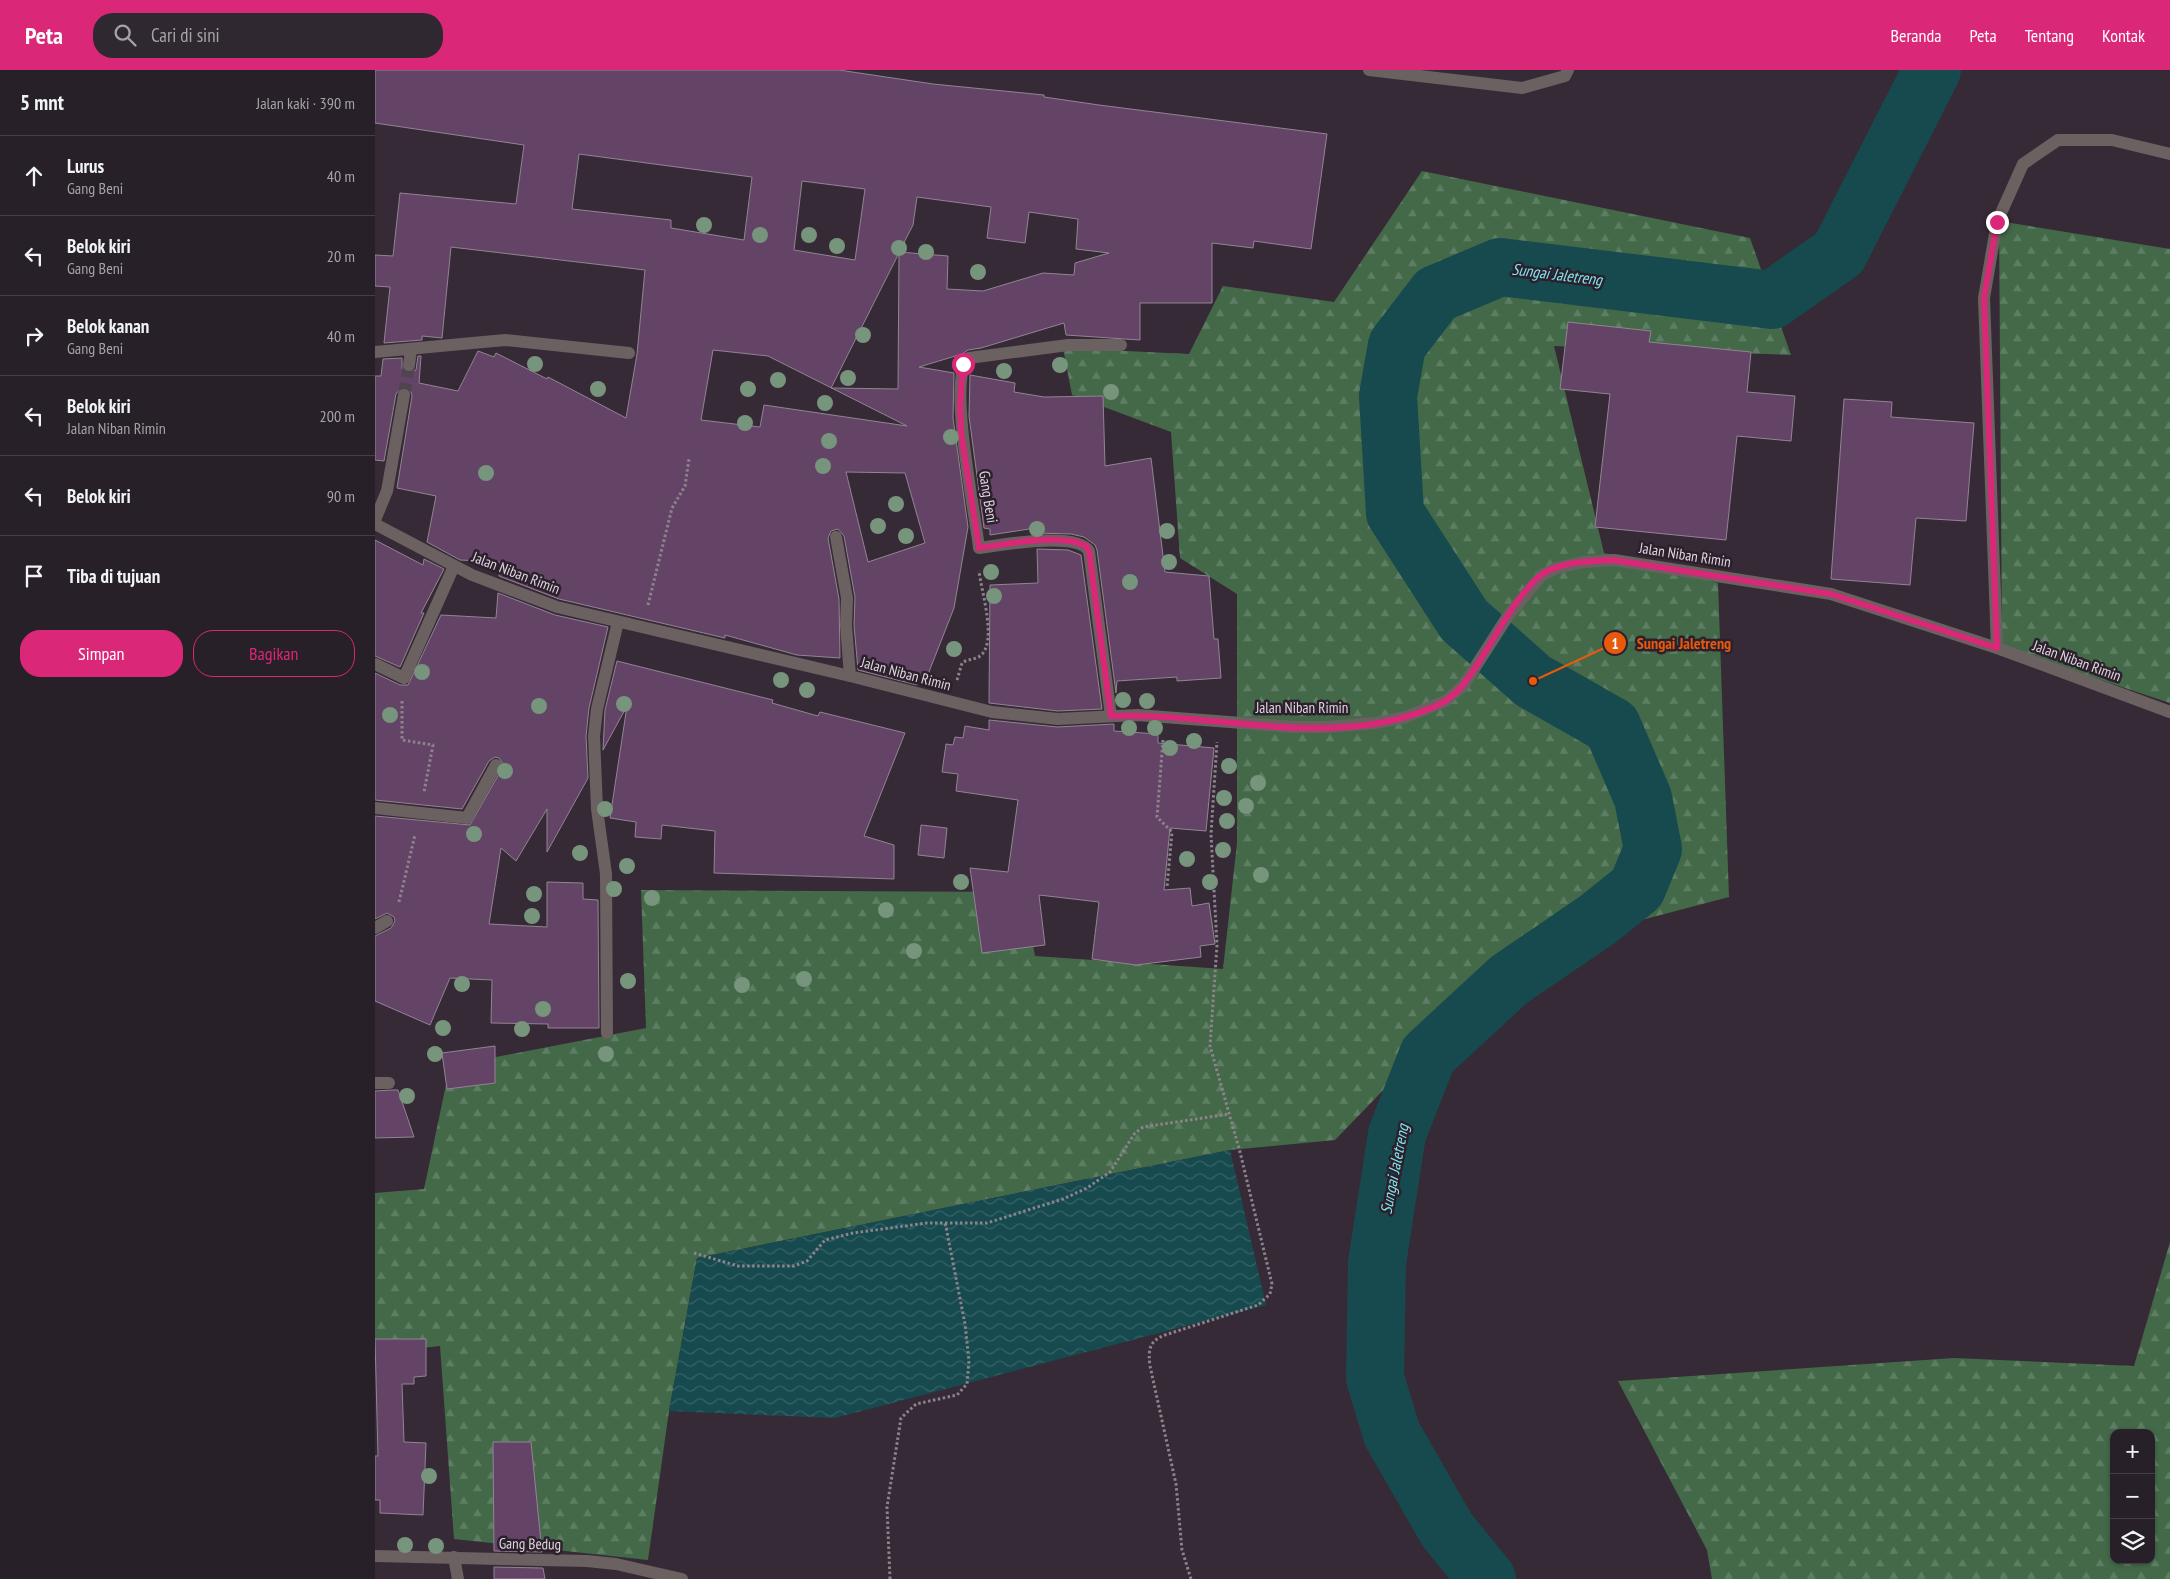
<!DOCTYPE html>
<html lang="id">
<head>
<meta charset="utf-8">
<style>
	:root { --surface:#282028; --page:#302830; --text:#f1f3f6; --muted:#a5a3a8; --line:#443e45; --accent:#db2777 }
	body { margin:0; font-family:"PT Sans Narrow",sans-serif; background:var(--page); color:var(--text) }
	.controls { position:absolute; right:15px; bottom:15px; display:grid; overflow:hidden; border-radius:10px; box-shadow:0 1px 4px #0004 }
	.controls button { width:45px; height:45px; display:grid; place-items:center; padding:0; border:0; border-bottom:1px solid var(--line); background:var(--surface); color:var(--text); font:25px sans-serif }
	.stop { position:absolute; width:15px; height:15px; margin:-11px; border:4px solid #db2777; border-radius:50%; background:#fff }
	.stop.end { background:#db2777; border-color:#fff; box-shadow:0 1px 5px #0008 }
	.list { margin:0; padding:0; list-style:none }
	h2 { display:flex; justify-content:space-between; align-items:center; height:65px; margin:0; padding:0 20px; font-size:21px }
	h2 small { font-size:16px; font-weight:400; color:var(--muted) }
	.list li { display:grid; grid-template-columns:32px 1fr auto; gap:15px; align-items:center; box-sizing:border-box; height:80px; padding:0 20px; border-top:1px solid var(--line) }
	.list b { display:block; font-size:19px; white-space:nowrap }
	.list p { margin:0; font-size:16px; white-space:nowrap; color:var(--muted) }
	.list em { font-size:16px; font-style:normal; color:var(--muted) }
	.actions { display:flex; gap:10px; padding:15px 20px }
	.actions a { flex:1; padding:11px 0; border:1px solid var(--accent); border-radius:20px; text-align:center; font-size:18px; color:var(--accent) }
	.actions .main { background:var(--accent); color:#fff }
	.icon { flex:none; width:28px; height:28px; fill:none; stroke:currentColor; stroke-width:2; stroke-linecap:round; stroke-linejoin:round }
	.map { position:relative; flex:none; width:1795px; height:1509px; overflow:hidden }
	header { display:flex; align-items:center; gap:30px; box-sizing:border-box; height:70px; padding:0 25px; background:var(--accent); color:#fff }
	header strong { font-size:24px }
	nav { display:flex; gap:28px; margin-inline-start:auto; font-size:18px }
	.search { width:350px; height:45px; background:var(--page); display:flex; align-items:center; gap:12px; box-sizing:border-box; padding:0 18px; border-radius:20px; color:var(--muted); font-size:19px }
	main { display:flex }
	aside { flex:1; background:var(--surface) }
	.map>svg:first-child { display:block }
	.forest { fill:url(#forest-firs); fill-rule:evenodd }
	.water { fill:url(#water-waves) }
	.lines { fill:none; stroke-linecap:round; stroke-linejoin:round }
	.river { stroke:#164a4e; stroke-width:58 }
	.building { fill:#644466; stroke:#928493; fill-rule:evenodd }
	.street-tunnel { stroke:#4f444f; stroke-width:12; stroke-dasharray:12 6; stroke-linecap:butt }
	.path { stroke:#8d838d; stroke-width:3; stroke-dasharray:2.5 2.5; stroke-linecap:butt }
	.lane { stroke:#6b6161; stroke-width:12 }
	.street { stroke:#6b6161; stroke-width:12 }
	.tree { fill:#77947c }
	.route { stroke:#db2777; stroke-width:6 }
	.labels { text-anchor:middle; stroke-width:5; stroke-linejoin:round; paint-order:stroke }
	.street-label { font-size:15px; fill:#dfd7df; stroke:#2c202c }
	.water-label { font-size:16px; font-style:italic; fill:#7fe7ef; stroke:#2c202c }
	.leader { fill:none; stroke:#e8590c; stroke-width:2 }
	.callout-dot { fill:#e8590c; stroke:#2c202c; stroke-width:2 }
	.mark-label { font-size:15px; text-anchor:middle; font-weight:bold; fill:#fff }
	.callout-label { font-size:16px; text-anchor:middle; font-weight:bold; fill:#e8590c; stroke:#2c202c; stroke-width:5; stroke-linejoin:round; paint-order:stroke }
</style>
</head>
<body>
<header>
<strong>Peta</strong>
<div class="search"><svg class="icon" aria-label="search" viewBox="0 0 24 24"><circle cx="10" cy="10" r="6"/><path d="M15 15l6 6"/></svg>Cari di sini</div>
<nav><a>Beranda</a><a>Peta</a><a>Tentang</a><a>Kontak</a></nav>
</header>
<main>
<aside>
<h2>5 mnt<small>Jalan kaki · 390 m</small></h2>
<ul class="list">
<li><svg class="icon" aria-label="ahead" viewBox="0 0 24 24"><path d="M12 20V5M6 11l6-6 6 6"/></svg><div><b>Lurus</b><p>Gang Beni</p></div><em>40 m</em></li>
<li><svg class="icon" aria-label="left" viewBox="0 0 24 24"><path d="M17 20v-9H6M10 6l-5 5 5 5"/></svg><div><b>Belok kiri</b><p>Gang Beni</p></div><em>20 m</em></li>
<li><svg class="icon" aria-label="right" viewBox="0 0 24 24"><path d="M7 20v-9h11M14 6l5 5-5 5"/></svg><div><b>Belok kanan</b><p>Gang Beni</p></div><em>40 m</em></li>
<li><svg class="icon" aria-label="left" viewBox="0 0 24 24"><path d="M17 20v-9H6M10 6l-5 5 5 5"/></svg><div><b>Belok kiri</b><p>Jalan Niban Rimin</p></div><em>200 m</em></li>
<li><svg class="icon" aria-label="left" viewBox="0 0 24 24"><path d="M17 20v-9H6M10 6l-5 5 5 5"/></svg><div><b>Belok kiri</b></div><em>90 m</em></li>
<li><svg class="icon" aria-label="arrive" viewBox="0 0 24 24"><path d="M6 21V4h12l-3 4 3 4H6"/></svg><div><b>Tiba di tujuan</b></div></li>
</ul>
<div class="actions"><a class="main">Simpan</a><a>Bagikan</a></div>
</aside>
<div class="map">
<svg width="1795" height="1509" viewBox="0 0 1795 1509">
	<defs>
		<pattern id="forest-firs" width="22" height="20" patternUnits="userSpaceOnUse" patternTransform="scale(1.25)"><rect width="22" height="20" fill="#436949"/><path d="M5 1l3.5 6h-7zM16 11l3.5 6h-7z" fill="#5e7e63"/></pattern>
		<pattern id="water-waves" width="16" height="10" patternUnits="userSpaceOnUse" patternTransform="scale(1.25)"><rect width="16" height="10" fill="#164a4e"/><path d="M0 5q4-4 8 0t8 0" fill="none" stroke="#376367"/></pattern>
	</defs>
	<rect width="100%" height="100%" fill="#362a36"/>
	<g class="forest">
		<path d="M1047,101l328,67 41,117 -237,-9 50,207 114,30 11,314 -213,56 -181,187 -105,10 -533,108 -28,153 -21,149 -194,-21 -14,-193 -65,7v-160l49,-4 26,-123 196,-38 -5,-138 382,2 12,64 188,13 14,-126v-249l-57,-36 -9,-126 -99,-37 -9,-47 126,6 34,-68 111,16z"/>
		<path d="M1624,151l171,28v454l-168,-56z"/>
		<path d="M1795,1172v337h-458l-5,-29 -89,-169 336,-23 180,8zM1739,1363h37v127h-37z"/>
	</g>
	<path class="water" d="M855,1080l36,155 -431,113 -166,-7 28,-153z"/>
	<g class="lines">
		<path class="river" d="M1112,1509l-40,-49 -55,-96 -17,-56 2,-115 20,-129 31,-79 81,-75 88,-60 40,-32 16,-39 -10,-51 -31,-72 -79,-45 -69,-61 -69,-107 -7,-117 9,-51 39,-51 64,-27 272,33 67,-47 93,-183"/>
	</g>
	<g class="building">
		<path d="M0,0h464l94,14 111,11v2l55,8 228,29 -16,115 -57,-8 -1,7 -41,-5v60h-72v37l-74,-5 -2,-12 -83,25 -13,2 -6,4 -43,13 35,6 -1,45 15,109 -14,81 -29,74 -7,-1 -1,4 -59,-15 -4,-45 1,-28 -11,-61 -6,-7 -7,2 -3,7 11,61 1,59 -43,-3 -72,-20v3l-166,-39 -60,-23 1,-14 -40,-2 -33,-18 9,-46 -39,-8 15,-92 -1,-4 -5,-5 -5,1 -5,6 -12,67 -9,-1v-84h6l2,-17 19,-1v11l6,4 8,-3 2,-14h3l-2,27 39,8 20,-40 16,6 2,-4 51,26 1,-2 78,41 11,-64 8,-84 -194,-23 -9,91 -20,-2v4l-38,3 6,-56 -15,-1v-31l18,1 7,-63 116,11 8,-59 -149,-22zM204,84l173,23 -8,63 -73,-12v-8l-99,-11zM427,111l63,8 -10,71 -61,-10zM542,127l74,10 -4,31 38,5 4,-31 49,7 -2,30 33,4 -34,10 -1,12 -31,-2 -60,18 -36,-2 1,-33 -49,-4 14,-27zM524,183l-1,136 -67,-1zM338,280l55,6 139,70 -143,-21 -4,22 -59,-7zM471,402l59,1 20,70 -57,19z"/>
		<path d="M1193,252l83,9 -2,11 102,10 -4,40 48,4 -4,45 -54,-5 -11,104 -131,-13 15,-133 -50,-5z"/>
		<path d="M595,305l45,8 -1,9 30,5 59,-1 2,70 46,-8 14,114 44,4 5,63h4l3,39 -44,3v-4l-60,4 -1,12 -19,-143 -2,-5 -11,-8 -13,-3 -34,-1 -1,-5 -46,7v-6l-6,-1 -15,-112z"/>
		<path d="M1469,329l48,3 -1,15 83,6 -8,98 -50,-3 -6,67 -79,-6z"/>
		<path d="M0,470l48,25 1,-6 20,10 -23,44h3l-24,54 -25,-11z"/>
		<path d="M662,479l31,1 13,5 21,154 -44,2 -69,-8 1,-118 48,-2z"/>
		<path d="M123,523l57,22 53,12 -19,81 -3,28 2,42 -41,74v-43l-31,52 -15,-13 -12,76 58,3v-45l36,1v16l15,1 1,128h-51v-4l-57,-1 1,-43 -42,-2 -20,47 -55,-24v-65l16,-8 4,-7 -1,-4 -7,-4 -12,6v-103l95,9 34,-60 -5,-7 -4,-1 -6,4 -27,48 -87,-9v-127l25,12h8l33,-70 55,3z"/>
		<path d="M242,591l156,39 -1,3 46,13 2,-4 85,21 -41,103 30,9v34l-180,-6 1,-42 -53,-6 -1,14 -26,-2 1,-15 -26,-4 17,-112 -24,44 2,-40z"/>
		<path d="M614,650l68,7 57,-3v7l44,3v9l56,5 -8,83 -36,-3 -6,62 26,-2 2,18 17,-3 6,41 -15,2 1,11 -65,8 -44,-6 7,-57 -60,-7 6,50 -63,8 -12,-85 38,4 10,-72 -62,-9 2,-17 -16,-2 4,-28 7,1 2,-8 8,1 2,-12 24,4z"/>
		<path d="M546,755l26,3 -3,30 -26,-3z"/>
		<path d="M120,976v37l-48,6 -5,-36z"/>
		<path d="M18,1020h5l16,47 -39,1v-47z"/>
		<path d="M0,1269h51v37l-12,1v7h-12l2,58 22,1 -3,72 -43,-2v-13h-5v-44h3z"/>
		<path d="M118,1372h38l11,110 -48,-1z"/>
		<path d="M119,1497l49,1 2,11h-51z"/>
	</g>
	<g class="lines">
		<path class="street-tunnel" d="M29,325l5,-30"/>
		<g class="path">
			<path d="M273,535l24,-97 13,-22 4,-27"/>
			<path d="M582,610l5,-17c5,-4 13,-3 18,-7 18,-13 1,-66 -1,-85"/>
			<path d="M27,631v39l31,5 -9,47"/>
			<path d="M788,670l-6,77 15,15 -5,55"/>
			<path d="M24,832l16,-67"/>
			<path d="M319,1183l44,13h56l13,-5 18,-21 28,-7 74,-10h60l76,-24 24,-11 23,-16 25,-39 8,-6 86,-13"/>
			<path d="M515,1509l-3,-72 14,-89 15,-14 41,-9 10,-11 2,-23 -4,-37 -20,-102"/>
			<path d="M816,1509l-9,-29 -6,-66 -26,-118c-2,-16 -1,-25 15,-31l93,-30 12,-11 2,-10 -32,-132 -30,-106 7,-101 -6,-111 6,-92"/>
		</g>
		<g class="lane">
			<path d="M994,0l153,18 43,-12 3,-6"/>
			<path d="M0,282l130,-12 124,13"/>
		</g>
		<g class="street">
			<path d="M34,295l2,-15"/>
			<path d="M0,450l12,-29 17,-96"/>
			<path d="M0,454l97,51 85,32 293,69 142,36 66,7 79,-4 158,12h31l49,-4 31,-6 39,-16 18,-15 45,-70 34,-41 15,-7 26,-6 31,-2 217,34 166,54 173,64"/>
			<path d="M461,467l11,61 -1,27 4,51"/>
			<path d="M1622,578l-13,-350 13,-76 26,-58 35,-24h54l58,14"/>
			<path d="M0,594l29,14 50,-112"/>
			<path d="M736,646l-22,-165c-13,-20 -88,-6 -110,-3 -3,-31 -33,-174 -10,-190l99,-13h53"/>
			<path d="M0,738l92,10 29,-53"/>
			<path d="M0,858l12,-7"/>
			<path d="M232,963l-1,-159 -9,-65 -3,-73 3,-27 21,-87"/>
			<path d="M0,1013h14"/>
			<path d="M0,1486l212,5 29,3 66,15"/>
			<path d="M79,1487l4,22"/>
		</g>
	</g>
	<g class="tree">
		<circle cx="329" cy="155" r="8"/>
		<circle cx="385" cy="165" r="8"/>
		<circle cx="434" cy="165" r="8"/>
		<circle cx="462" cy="176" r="8"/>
		<circle cx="524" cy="178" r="8"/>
		<circle cx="551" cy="182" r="8"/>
		<circle cx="603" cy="202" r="8"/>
		<circle cx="488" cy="265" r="8"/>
		<circle cx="160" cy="294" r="8"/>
		<circle cx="685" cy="295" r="8"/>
		<circle cx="629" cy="301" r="8"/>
		<circle cx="473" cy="308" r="8"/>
		<circle cx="403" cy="310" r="8"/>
		<circle cx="223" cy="319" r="8"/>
		<circle cx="373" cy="319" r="8"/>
		<circle cx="736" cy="322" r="8"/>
		<circle cx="450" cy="333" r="8"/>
		<circle cx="370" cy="353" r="8"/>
		<circle cx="576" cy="367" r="8"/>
		<circle cx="454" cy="371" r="8"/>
		<circle cx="448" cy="396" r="8"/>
		<circle cx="111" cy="403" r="8"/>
		<circle cx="521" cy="434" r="8"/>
		<circle cx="503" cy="456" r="8"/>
		<circle cx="662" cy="459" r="8"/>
		<circle cx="792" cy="461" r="8"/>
		<circle cx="531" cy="466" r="8"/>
		<circle cx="794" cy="492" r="8"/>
		<circle cx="616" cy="502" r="8"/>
		<circle cx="755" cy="512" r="8"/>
		<circle cx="619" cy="526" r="8"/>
		<circle cx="579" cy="579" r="8"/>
		<circle cx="47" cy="602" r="8"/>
		<circle cx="406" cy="610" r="8"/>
		<circle cx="432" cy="620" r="8"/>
		<circle cx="748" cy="630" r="8"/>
		<circle cx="772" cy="631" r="8"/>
		<circle cx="249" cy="634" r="8"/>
		<circle cx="164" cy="636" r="8"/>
		<circle cx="15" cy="645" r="8"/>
		<circle cx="754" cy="658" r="8"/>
		<circle cx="780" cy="658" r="8"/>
		<circle cx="819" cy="671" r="8"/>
		<circle cx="795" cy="678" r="8"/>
		<circle cx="854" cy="696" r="8"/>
		<circle cx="130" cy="701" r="8"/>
		<circle cx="883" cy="713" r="8"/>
		<circle cx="849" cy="728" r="8"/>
		<circle cx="871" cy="736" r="8"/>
		<circle cx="230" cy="739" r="8"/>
		<circle cx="852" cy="751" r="8"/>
		<circle cx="99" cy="764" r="8"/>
		<circle cx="848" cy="780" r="8"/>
		<circle cx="205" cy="783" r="8"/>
		<circle cx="812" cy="789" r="8"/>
		<circle cx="252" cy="796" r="8"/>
		<circle cx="886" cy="805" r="8"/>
		<circle cx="586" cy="812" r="8"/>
		<circle cx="835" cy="812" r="8"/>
		<circle cx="239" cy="819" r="8"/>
		<circle cx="159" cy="824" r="8"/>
		<circle cx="277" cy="828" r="8"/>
		<circle cx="511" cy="840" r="8"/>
		<circle cx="157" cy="846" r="8"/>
		<circle cx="539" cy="881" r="8"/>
		<circle cx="429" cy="909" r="8"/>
		<circle cx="253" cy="911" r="8"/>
		<circle cx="87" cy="914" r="8"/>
		<circle cx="367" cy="915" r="8"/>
		<circle cx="168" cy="939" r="8"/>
		<circle cx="68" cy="958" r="8"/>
		<circle cx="147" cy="959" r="8"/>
		<circle cx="60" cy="984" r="8"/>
		<circle cx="231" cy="984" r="8"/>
		<circle cx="32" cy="1026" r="8"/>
		<circle cx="54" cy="1406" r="8"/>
		<circle cx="30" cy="1475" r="8"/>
		<circle cx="61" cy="1476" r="8"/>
	</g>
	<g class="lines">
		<path class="route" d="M588,294l-3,40 1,28 18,116c28,-4 82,-15 107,-2l3,5 22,165c107,-4 225,36 327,-11 19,-9 28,-24 39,-40 17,-26 40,-71 64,-90 19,-14 51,-14 73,-15l217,34 166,54 -13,-350 13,-76"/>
	</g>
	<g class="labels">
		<g class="street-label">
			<text transform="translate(613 427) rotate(81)" y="5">Gang Beni</text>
			<text transform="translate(1310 485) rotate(9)" y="5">Jalan Niban Rimin</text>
			<text transform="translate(141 503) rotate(21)" y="5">Jalan Niban Rimin</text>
			<text transform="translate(1702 591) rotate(20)" y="5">Jalan Niban Rimin</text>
			<text transform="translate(531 604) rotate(15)" y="5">Jalan Niban Rimin</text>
			<text x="927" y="643">Jalan Niban Rimin</text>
			<text transform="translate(155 1474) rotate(1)" y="5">Gang Bedug</text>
		</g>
		<g class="water-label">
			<text transform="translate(1182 204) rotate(7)" y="6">Sungai Jaletreng</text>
			<text transform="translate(1019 1099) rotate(-79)" y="6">Sungai Jaletreng</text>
		</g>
	</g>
	<path class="leader" d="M1158 611L1240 573"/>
	<g class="callout-dot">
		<circle cx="1158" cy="611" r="5"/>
		<circle cx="1240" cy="573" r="12"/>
	</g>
	<g class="mark-label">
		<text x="1240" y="579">1</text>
	</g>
	<g class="callout-label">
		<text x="1309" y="579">Sungai Jaletreng</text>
	</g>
</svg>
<div class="controls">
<button>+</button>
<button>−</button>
<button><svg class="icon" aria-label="layers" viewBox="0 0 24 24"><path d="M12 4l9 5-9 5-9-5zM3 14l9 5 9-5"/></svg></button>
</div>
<div class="stop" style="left:588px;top:294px"></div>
<div class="stop end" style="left:1622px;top:152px"></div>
</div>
</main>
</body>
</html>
